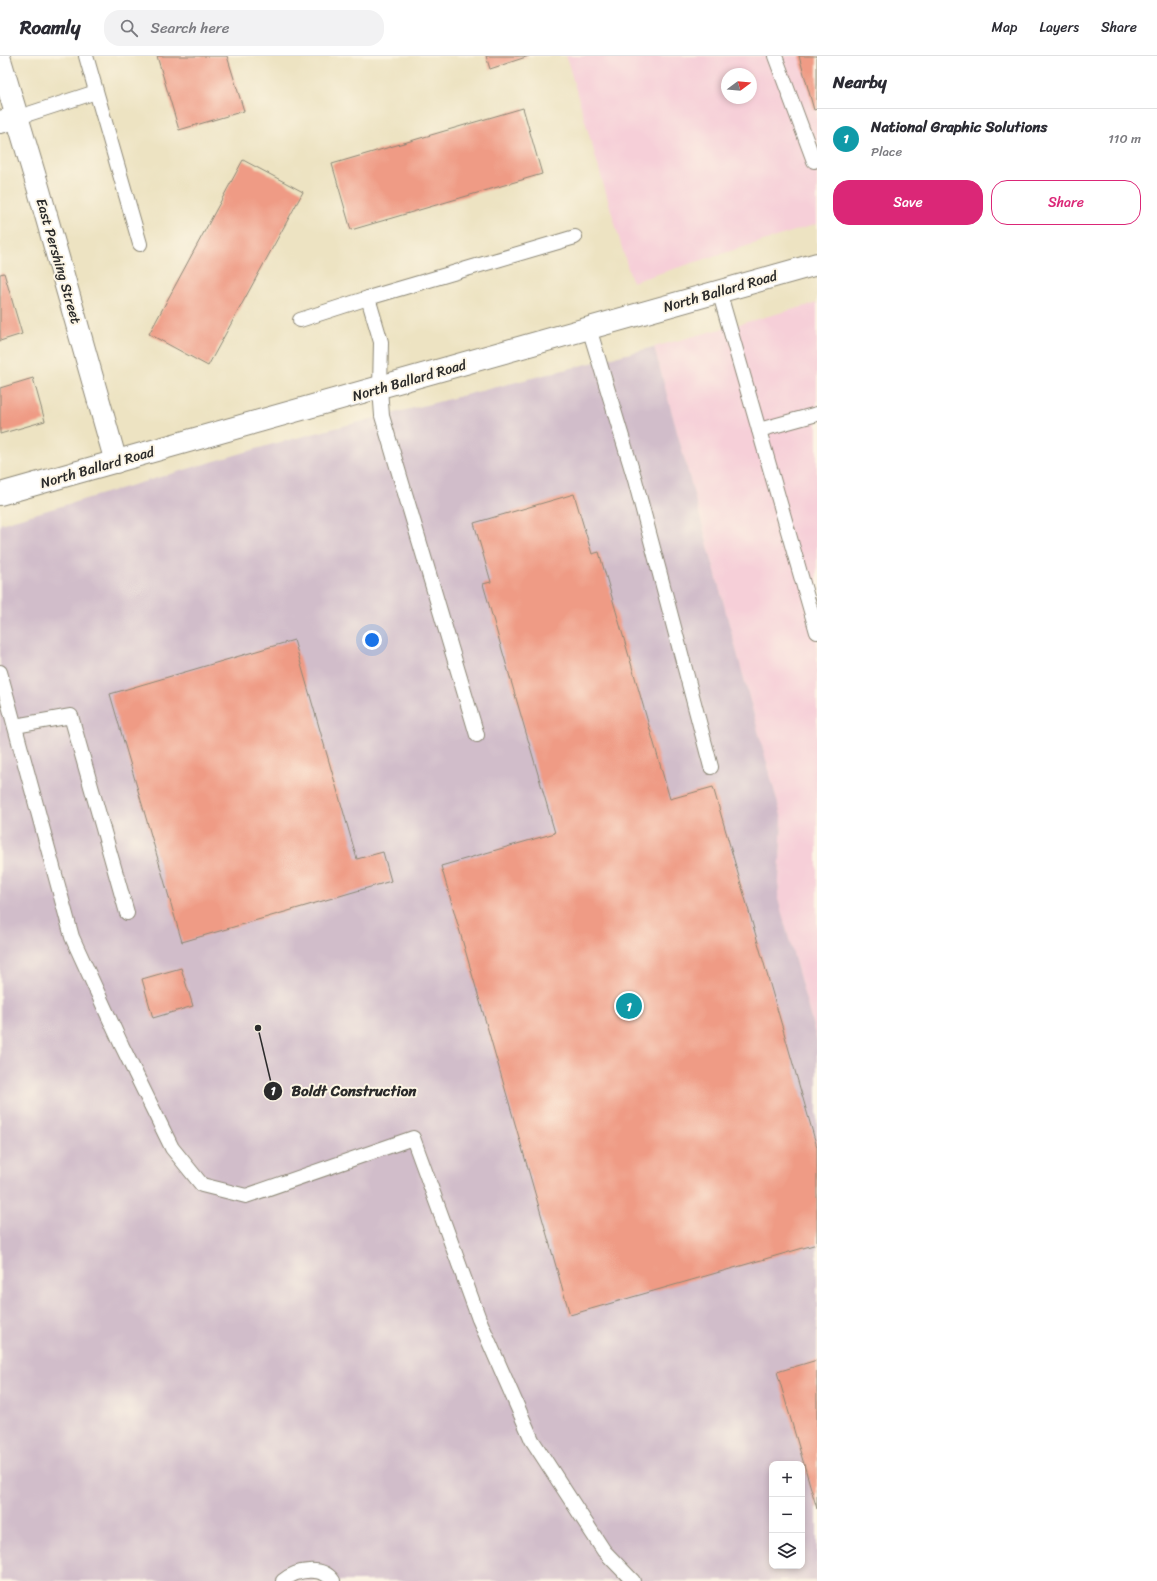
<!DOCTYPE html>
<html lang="en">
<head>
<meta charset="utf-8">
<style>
	:root { --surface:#fff; --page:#f2f2f3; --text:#2b2b33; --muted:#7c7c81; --line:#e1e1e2; --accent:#db2777 }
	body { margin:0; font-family:Sriracha,sans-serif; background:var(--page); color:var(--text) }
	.controls { position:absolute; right:12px; bottom:12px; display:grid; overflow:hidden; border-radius:8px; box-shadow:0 2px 6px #0003 }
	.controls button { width:36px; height:36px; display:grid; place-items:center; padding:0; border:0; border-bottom:1px solid var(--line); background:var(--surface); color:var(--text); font:20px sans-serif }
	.compass { position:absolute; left:721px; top:12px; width:36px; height:36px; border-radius:50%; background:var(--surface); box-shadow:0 2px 6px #0003; rotate:74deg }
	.you { position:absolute; left:372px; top:584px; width:14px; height:14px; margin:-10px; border:3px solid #fff; border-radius:50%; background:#1a73e8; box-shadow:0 0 0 6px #1a73e833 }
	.badge { display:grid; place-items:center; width:26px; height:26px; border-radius:50%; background:var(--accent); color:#fff; font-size:13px; font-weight:700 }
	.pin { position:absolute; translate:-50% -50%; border:2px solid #fff; box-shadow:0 1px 4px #0006 }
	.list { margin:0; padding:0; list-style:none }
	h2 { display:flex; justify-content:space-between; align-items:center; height:52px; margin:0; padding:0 16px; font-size:17px }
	h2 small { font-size:13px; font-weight:400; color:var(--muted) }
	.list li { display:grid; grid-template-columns:26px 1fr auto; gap:12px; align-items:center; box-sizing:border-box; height:60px; padding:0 16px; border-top:1px solid var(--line) }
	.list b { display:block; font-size:15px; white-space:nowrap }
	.list p { margin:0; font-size:13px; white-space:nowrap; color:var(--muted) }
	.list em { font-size:13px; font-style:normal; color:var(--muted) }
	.actions { display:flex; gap:8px; padding:12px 16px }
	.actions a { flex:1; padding:9px 0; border:1px solid var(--accent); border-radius:16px; text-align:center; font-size:14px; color:var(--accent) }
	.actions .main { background:var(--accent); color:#fff }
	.icon { flex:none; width:22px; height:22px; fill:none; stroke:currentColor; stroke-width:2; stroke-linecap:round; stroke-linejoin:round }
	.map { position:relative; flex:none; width:817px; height:1525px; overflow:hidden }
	header { display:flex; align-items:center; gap:24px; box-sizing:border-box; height:56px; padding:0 20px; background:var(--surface); border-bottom:1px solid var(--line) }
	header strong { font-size:19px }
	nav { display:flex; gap:22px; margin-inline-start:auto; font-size:14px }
	.search { width:280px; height:36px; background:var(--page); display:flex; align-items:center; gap:10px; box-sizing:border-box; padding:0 14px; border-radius:16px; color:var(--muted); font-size:15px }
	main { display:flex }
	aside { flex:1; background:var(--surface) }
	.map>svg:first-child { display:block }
	.built { fill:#f6cfd8; fill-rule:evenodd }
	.industrial { fill:#d1bdca; fill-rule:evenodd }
	.building { fill:#ef9b85 }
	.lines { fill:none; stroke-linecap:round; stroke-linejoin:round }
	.lane-casing { stroke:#8c8776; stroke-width:16 }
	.street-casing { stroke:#8c8776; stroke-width:24 }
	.secondary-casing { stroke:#8c8776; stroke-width:24 }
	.lane { stroke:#fff; stroke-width:14 }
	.street { stroke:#fff; stroke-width:22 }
	.secondary { stroke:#fff; stroke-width:22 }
	.labels { text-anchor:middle; stroke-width:4; stroke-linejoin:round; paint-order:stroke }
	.street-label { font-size:14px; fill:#2b2b2b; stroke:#fcf5e5 }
	.leader { fill:none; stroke:#2b2b2b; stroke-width:1.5 }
	.callout-dot { fill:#2b2b2b; stroke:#fcf5e5; stroke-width:1.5 }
	.mark-label { font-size:12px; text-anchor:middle; font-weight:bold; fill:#fff }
	.callout-label { font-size:15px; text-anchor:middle; font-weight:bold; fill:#2b2b2b; stroke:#fcf5e5; stroke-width:4; stroke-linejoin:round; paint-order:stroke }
</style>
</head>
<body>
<header>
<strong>Roamly</strong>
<div class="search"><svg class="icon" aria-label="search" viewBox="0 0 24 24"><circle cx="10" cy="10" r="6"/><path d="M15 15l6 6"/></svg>Search here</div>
<nav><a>Map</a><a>Layers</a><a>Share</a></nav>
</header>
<main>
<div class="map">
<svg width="817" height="1525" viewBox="0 0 817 1525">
	<rect width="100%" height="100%" fill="#fcf5e5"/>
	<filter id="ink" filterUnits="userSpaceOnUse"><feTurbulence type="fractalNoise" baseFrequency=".025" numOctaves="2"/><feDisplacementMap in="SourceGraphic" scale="8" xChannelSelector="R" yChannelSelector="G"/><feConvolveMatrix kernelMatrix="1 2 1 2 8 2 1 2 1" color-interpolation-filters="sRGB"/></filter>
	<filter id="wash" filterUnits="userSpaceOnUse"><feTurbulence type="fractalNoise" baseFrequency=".012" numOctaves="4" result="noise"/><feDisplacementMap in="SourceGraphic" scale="16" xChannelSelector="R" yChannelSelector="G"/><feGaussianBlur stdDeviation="0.9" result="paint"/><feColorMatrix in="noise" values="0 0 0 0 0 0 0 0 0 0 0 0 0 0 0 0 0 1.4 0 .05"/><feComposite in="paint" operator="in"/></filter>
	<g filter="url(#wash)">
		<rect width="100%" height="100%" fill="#ede3c2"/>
		<g class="built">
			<path d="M566,0h251v168l-185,58zM727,18h24v24h-24z"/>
			<path d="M817,247v738l-39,-142 4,-80 -128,-472z"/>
		</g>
		<path class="industrial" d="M654,291l128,472 -4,80 39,142v540h-817v-1057l273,-80zM772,1408h30v102h-30z"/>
		<g id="blocks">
			<g class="building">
				<path d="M157,0h70l17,55 -65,19z"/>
				<path d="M486,0h43l-39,13z"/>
				<path d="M799,0h18v53l-3,1z"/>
				<path d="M523,52l19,66 -191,56 -19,-66z"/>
				<path d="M243,104l60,32 -95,174 -59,-32z"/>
				<path d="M4,217l18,61 -22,7v-67z"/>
				<path d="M33,322l12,43 -45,13v-46z"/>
				<path d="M574,438l18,60 7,-2 71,247 43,-12 104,360v97l-247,71 -129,-449 114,-33 -72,-249 8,-2 -17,-59z"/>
				<path d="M294,584l63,219 26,-7 8,29 -209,61 -72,-248z"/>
				<path d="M181,912l12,38 -40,12 -11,-39z"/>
				<path d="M817,1304v149l-40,-137z"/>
			</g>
		</g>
	</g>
	<g filter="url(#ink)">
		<use href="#blocks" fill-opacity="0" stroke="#8c8776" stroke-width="1"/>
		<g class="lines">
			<defs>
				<g id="lane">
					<path d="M86,0l54,188"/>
					<path d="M775,0l39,105"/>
					<path d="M16,62l80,-26"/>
					<path d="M719,235l98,341"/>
					<path d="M300,264l68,-22"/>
					<path d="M589,272l46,152 76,287"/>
					<path d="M759,374l58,-16"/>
					<path d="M0,616l72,265 50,109 50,102 30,37 44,11 167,-58 66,181 53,121 72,111 29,30"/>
					<path d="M15,670l56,-10 56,197"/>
					<path d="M477,679l-95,-319 -2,-28 1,-46 -13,-44 207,-61"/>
					<path d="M283,1525c13,-12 40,-15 50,0"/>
				</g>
				<path id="street" d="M0,66l16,-4"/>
				<g id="secondary">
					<path d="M0,4l38,127 78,275"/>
					<path d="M0,438l817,-230"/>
				</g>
			</defs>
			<use href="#lane" class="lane-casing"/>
			<use href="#street" class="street-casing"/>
			<use href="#secondary" class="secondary-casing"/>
			<use href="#lane" class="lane"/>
			<use href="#street" class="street"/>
			<use href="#secondary" class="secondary"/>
		</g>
	</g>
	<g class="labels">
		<g class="street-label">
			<text transform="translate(59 205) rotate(74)" y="5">East Pershing Street</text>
			<text transform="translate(720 235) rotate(-16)" y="5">North Ballard Road</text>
			<text transform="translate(409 324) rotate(-16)" y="5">North Ballard Road</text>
			<text transform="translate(97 411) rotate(-16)" y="5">North Ballard Road</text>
		</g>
	</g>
	<path class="leader" d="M258 972L273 1035"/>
	<g class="callout-dot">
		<circle cx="258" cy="972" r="4"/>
		<circle cx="273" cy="1035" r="10"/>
	</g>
	<g class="mark-label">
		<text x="273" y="1039">1</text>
	</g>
	<g class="callout-label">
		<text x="354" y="1040">Boldt Construction</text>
	</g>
</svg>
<div class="controls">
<button>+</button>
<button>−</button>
<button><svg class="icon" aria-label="layers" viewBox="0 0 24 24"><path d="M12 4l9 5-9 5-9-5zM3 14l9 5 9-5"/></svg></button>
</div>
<svg class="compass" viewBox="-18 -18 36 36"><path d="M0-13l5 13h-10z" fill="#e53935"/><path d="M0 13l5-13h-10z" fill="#7c7c81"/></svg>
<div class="you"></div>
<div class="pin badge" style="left:629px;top:950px;background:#0f9aa8">1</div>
</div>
<aside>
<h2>Nearby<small></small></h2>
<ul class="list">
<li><span class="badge" style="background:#0f9aa8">1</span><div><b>National Graphic Solutions</b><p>Place</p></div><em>110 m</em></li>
</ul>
<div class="actions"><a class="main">Save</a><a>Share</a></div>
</aside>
</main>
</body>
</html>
